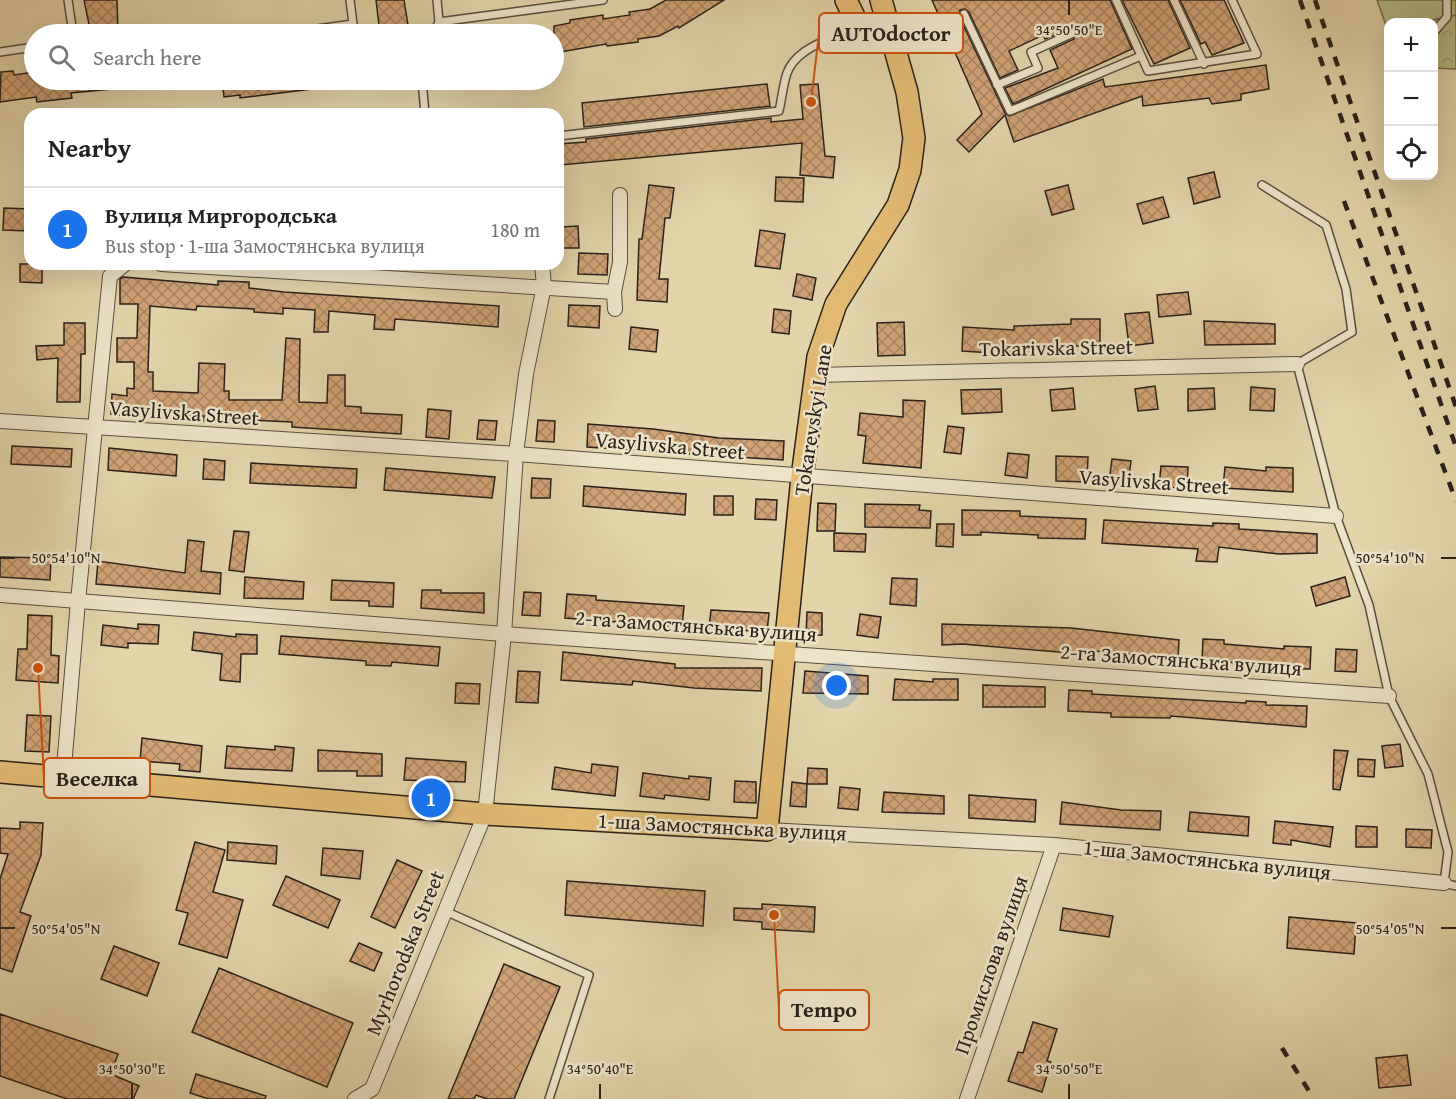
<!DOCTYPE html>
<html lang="en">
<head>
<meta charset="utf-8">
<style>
	:root { --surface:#fff; --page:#f2f2f2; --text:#222; --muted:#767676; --line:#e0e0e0; --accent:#1a73e8 }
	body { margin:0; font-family:"Gentium Book Plus",serif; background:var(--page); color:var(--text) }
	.controls { position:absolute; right:18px; top:18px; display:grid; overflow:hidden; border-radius:12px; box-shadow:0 6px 24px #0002 }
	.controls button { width:54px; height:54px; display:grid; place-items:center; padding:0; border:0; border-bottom:2px solid var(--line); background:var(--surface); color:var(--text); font:30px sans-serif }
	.you { position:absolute; left:837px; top:686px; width:21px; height:21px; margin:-15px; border:4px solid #fff; border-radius:50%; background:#1a73e8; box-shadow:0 0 0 9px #1a73e833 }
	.badge { display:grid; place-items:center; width:39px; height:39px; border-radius:50%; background:var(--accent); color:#fff; font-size:20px; font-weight:700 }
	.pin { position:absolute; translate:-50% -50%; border:3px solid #fff; box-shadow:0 2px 6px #0006 }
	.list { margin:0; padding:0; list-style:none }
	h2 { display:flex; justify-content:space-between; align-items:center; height:78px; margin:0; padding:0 24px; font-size:26px }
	h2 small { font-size:20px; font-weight:400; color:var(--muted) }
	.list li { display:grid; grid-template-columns:39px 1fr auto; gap:18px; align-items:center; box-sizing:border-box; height:84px; padding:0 24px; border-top:2px solid var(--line) }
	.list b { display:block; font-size:22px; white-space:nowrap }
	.list p { margin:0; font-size:20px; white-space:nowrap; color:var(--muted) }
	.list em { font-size:20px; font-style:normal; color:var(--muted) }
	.icon { flex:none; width:33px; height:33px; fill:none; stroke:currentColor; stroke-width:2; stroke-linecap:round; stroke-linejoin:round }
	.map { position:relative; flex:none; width:1456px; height:1099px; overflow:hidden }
	.search { position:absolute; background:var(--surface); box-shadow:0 6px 24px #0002; left:24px; top:24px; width:540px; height:66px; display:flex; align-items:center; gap:15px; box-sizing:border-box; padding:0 21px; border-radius:33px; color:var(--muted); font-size:22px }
	.panel { position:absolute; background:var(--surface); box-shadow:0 6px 24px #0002; left:24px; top:108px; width:540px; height:162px; border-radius:18px }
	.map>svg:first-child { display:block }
	.green { fill:#b8bc85; stroke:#726e50; stroke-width:1.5 }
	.forest { fill:url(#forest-crowns); stroke:#726e50; stroke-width:1.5 }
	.building { fill:url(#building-cross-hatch); stroke:#2b211a; stroke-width:1.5 }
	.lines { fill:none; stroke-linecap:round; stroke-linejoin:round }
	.lane-casing { stroke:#594e3e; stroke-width:10 }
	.street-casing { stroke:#594e3e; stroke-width:16 }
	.primary-casing { stroke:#2b211a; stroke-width:24 }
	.lane { stroke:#ede3c7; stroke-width:7 }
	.street { stroke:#ede3c7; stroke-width:14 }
	.primary { stroke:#e2ba74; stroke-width:21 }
	.rail { stroke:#2b211a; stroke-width:4.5; stroke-dasharray:10 10; stroke-linecap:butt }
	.ticks { fill:none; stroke:#2b211a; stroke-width:2 }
	.labels { text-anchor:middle; stroke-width:5; stroke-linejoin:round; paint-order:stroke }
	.street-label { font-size:21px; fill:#2b211a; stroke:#ede3c7 }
	.ticks-label { font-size:15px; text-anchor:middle; fill:#2b211a; stroke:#ede3c7; stroke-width:5; stroke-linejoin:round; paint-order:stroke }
	.leader { fill:none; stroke:#cc510e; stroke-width:2 }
	.callout-dot { fill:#cc510e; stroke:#ede3c7; stroke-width:2 }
	.callout { fill:#ede3c7; stroke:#cc510e; stroke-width:2 }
	.callout-label { font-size:22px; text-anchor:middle; font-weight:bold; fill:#2b211a }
</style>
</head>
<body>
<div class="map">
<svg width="1456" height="1099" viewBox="0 0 1456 1099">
	<defs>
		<pattern id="forest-crowns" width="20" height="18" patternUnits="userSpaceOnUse" patternTransform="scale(1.5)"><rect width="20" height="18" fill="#b8bc85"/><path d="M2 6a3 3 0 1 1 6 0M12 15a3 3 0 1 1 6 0" fill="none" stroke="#9ea172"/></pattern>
		<pattern id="building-cross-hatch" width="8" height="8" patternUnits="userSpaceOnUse" patternTransform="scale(1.5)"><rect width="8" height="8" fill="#d0a276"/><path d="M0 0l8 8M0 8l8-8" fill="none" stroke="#a98460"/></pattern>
	</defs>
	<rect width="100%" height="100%" fill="#e3d4a9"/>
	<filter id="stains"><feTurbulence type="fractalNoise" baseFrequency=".00333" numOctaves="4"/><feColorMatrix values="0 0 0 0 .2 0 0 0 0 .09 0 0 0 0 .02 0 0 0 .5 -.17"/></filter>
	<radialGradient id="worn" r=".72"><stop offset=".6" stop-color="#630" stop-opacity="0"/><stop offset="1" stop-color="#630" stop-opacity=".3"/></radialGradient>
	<path class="green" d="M1377,0h79v15l-31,7h-37v9z"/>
	<path class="forest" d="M1456,15v54l-22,-1v-46h-9z"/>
	<g class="building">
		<path d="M84,0h33l1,34h-27z"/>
		<path d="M376,0h28l4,25 -4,1 1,8h-25z"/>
		<path d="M666,0h58l-45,28 -1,-2 -19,10 -21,3v3l-31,4 -1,-2 -52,9v-27l16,-3v-3l33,-5v4l27,-4 -1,-3 21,-3z"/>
		<path d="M932,0h178l22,49 -119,55 -8,-16 53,-20 -8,-18 24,-11 2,-8 -7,-2 -24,10 -2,-4 -34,16 9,19 -18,8 -31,-66 -4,-3 -5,1 -1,6 46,97 4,3 94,-37 2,8 161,-22 3,24 -28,5v6l-29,4 -3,-6 -66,8 -1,-10 -128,46 -9,-27 -36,37 -12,-12 25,-26z"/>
		<path d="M1122,0h46l22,48 -36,16z"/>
		<path d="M1180,0h44l20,43 -32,12 -7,-13 -4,2z"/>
		<path d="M13,71l1,4 20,-3v8h98v7l-61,6 1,5 -35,4 -1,-5 -36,5 1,-30z"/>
		<path d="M222,80h97l1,8 -80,10v-3l-16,2z"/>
		<path d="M767,84l3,22 -186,21 -2,-24z"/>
		<path d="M818,84l7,72 10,1 -2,21 -33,-3 2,-32 -242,22 -2,-21 28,-2v-3l185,-21v4l32,-3 -3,-34z"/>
		<path d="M1214,172l6,25 -26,7 -6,-26z"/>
		<path d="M776,177l28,1 -1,24 -28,-1z"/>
		<path d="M649,185l25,3 -4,30h-5l-6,61h9l-1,23 -30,-2 2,-61h3z"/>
		<path d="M1068,185l6,24 -22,6 -7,-24z"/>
		<path d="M1163,197l6,20 -26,7 -6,-20z"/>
		<path d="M4,208l26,1v22l-27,-1z"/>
		<path d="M578,226l1,22h-17l-1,-21z"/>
		<path d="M760,230l25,4 -5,35 -25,-3z"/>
		<path d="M579,253l29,1 -1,21 -29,-1z"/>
		<path d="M20,264h22v19l-22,-1z"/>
		<path d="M797,274l19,4 -4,22 -19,-4z"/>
		<path d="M123,277l95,8v-4l31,1v6l35,4 215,14 -1,21 -103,-8 -1,11 -20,-1 1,-14 -46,-4 -1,21h-14l1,-22 -32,-2v6l-29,-2v-3l-57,-3 -1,4 -46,-4 -2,66h5v19l45,2 1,-30 26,1 -1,27h5v9h53l4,-62 14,1 -1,63 28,1 1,-28h17v31l16,1v6l41,2 -1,19 -109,-7v-5l-63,-3 -1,3 -24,-1v-5l-77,-4 -1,4 -15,-2 1,-20 15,2v-8l7,1v-27h-17v-24h20l1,-34h-18v-25z"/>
		<path d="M1188,292l3,22 -32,3 -2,-22z"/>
		<path d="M569,305l31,1 -1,22 -31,-2z"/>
		<path d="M774,309l17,2 -2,23 -17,-2z"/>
		<path d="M1149,312l4,31 -24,3 -4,-32z"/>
		<path d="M1071,319h29v27h-49v3l-58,4 -31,-2 1,-24 51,3v-4l57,-2z"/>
		<path d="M1204,321l71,3v20l-70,1z"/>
		<path d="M904,322l1,33 -27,1 -1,-33z"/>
		<path d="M64,323h21v31h-4l-1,48h-23l1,-44 -21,2 -1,-14 28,-1z"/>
		<path d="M631,327l27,3 -2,22 -27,-3z"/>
		<path d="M1155,386l3,23 -20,2 -3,-22z"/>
		<path d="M1251,387l24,2 -1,22 -24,-1z"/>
		<path d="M1073,388l2,21 -23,2 -2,-21z"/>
		<path d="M1214,388l1,21 -27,2v-22z"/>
		<path d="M1001,389l1,23 -40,2 -1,-24z"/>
		<path d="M903,400l22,1 -4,67 -58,-5 3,-27 -8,-1 2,-22 43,4z"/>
		<path d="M428,409l23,2 -2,28 -23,-2z"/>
		<path d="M479,420l18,1 -2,19 -18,-1z"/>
		<path d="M538,420l17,1 -1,21 -18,-1z"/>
		<path d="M588,424l65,5 66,9 65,3 -1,19 -196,-13z"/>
		<path d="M948,426l16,2 -3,26 -17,-2z"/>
		<path d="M12,446l60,3 -1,18 -60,-3z"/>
		<path d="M109,448l68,7 -1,21 -68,-6z"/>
		<path d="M1008,453l21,2 -2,23 -22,-3z"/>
		<path d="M1056,456l32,1 -1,25 -31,-1z"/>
		<path d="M204,459l21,2 -1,19 -21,-1z"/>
		<path d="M1112,459l19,2 -3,23 -19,-2z"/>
		<path d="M251,463l106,6 -1,19 -106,-5z"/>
		<path d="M1161,466l27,1 -1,21 -28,-1z"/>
		<path d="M1225,467l41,4v-4l27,1v24l-70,-4z"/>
		<path d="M386,468l109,9 -3,21 -108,-8z"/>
		<path d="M532,478l19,1 -1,19h-19z"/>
		<path d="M584,486l102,8 -1,21 -102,-9z"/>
		<rect x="714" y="496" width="19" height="19"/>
		<path d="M756,499l21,1 -1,20 -21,-1z"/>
		<path d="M818,503l18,1 -1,27h-18z"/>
		<path d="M865,504l55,1 -1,5 12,1 -1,17 -65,-1z"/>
		<path d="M962,510l58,1v5l66,3 -1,20 -47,-1v-3l-57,-3v3h-19z"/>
		<path d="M1104,520l109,6v-3l26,1v5l78,5v19l-38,1 -60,-7 -2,15 -21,-1 2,-12 -96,-6z"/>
		<path d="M937,524h17l-1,23 -17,-1z"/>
		<path d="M234,531l15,1 -5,40 -15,-2z"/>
		<path d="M834,533l32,1 -1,18 -31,-1z"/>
		<path d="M188,540l16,2 -3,29 20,2 -1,21 -124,-10 2,-23 87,12z"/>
		<path d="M0,557l51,1 -1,22 -50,-3z"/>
		<path d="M245,577l59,5 -1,17 -59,-1z"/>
		<path d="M1345,577l5,19 -34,10 -5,-19z"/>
		<path d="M892,578l25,1 -1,27 -26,-2z"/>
		<path d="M332,580l62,3 -1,24 -24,-1v-5l-38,-1z"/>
		<path d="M422,590h19v3h43v20l-63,-5z"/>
		<path d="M524,592l17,1 -1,23 -18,-1z"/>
		<path d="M567,594l29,2v4l88,6 -2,21 -117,-9z"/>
		<path d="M711,610l58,3 -2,19 -58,-4z"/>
		<path d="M807,612l15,1v22h-16z"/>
		<path d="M860,614l21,3 -3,21 -21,-3z"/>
		<path d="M28,615l24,1 -1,39 8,1 -1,27 -42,-3 2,-31h9z"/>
		<path d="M138,624l21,1 -1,19 -30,-1v5l-27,-3 2,-20 35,4z"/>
		<path d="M942,624l129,4 108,12 -1,19 -83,-8v4l-133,-11 -20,1z"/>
		<path d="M194,632l42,5v-3l21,1v19h-16l-1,28 -20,-2 2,-26 -30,-4z"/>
		<path d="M281,636l159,11 -2,19 -46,-4 -1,4 -25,-1v-4l-87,-7z"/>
		<path d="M1203,639l21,1v4l60,5v-3l27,1 -1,22 -47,-1 -21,-2v-3l-40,-2z"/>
		<path d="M1336,649l21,1 -1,22 -21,-1z"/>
		<path d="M563,652l112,12v4h87l-1,23 -67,-3 -61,-7 -1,4 -71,-5z"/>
		<path d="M518,671l22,1 -2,31 -22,-1z"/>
		<path d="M805,671l63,5v18l-65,-1z"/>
		<path d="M895,679l38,3v-3h25v21h-65z"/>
		<path d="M456,683l24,1 -1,20 -24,-1z"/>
		<path d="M983,685l62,2v20h-62z"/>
		<path d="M1069,690l23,1v3l154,9v-2l20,1v3l41,1 -1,21 -135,-11 -1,2 -59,-1v-4l-43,-2z"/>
		<path d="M27,715l24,1 -2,36 -24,-1z"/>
		<path d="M142,738l60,8 -2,26 -21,-2 1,-6 -40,-3z"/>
		<path d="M1400,744l3,22 -18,2 -3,-22z"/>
		<path d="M227,746l48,4v-4l19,2 -2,23 -67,-3z"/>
		<path d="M318,750l64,4v22h-25v-5h-39z"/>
		<path d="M1334,750l14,1 -8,39 -7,-1z"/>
		<path d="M406,758l60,4 -1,20 -61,-2z"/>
		<path d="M1358,759l17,1 -1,17 -16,-1z"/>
		<path d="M592,764l26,3 -3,29 -63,-7 3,-22 36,6z"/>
		<path d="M808,768l19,1v15h-20z"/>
		<path d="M643,773l46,6v-3l22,2 -2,22 -44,-5 -1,4 -24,-3z"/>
		<path d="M735,781l21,1v21l-22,-1z"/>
		<path d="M792,782l15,2 -1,23 -16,-1z"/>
		<path d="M840,787l20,2 -2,21 -20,-2z"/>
		<path d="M884,792l60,4v18l-62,-2z"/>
		<path d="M969,795l67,5 -1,22 -66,-4z"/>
		<path d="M1062,802l59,8 40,1 -1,19 -100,-6z"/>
		<path d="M1190,812l59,5 -1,19 -60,-5z"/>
		<path d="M1275,821l58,6 -3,20 -39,-7v5l-18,-2z"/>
		<path d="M20,822l23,1 -2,32 -21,57 11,4 -19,56 -12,-4v-89l8,-25 -8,-1v-25l20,1z"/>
		<path d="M1356,826l21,1v20h-21z"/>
		<path d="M1406,829l26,1 -1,18 -25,-1z"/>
		<path d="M195,842l30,8 -12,42 30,8 -16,58 -48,-14 9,-31 -12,-3z"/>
		<path d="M228,842l49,4 -1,18 -49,-4z"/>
		<path d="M323,848l40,3 -3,28 -39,-4z"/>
		<path d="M397,860l25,11 -27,57 -24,-11z"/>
		<path d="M286,876l54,24 -12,28 -55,-23z"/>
		<path d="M567,881l138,10 -2,35 -138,-11z"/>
		<path d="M762,904l53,3 -1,25 -52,-3v-7l-28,-2v-12l28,1z"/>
		<path d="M1063,908l50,8 -4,21 -49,-7z"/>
		<path d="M1289,917l67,6 -2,31 -67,-6z"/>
		<path d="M359,943l23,10 -8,18 -24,-10z"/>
		<path d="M114,946l45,17 -12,33 -46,-17z"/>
		<path d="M504,964l56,23 -46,112h-27l-11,-4 -2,4h-26z"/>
		<path d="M219,968l134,55 -26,64 -135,-55z"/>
		<path d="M0,1014l118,40 -7,20 28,12 -6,13h-66l-67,-23z"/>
		<path d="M1033,1022l24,7 -10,32 4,1 -9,30 -34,-11 10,-29 5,1z"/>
		<path d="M1407,1055l4,30 -32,3 -3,-30z"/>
		<path d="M196,1074l70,22 -1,3h-56l-19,-6z"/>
	</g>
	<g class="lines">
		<defs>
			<g id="lane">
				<path d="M68,0l5,34"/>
				<path d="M1116,0l32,71 109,-17 -25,-54"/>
				<path d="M1174,0l30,64"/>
				<path d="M964,14l46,97 131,-55"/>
				<path d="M439,22l164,-22"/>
				<path d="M1434,32l13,-15v-17"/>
				<path d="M281,34l72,-10 -3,-24"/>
				<path d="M433,34l6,-12 -2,-22"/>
				<path d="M0,52l34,-5"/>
				<path d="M422,80l3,34"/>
				<path d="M997,85l41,-17 -7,-16 40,-18"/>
				<path d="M558,136l221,-25c3,-13 4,-26 8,-38 10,-27 46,-33 68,-48"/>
				<path d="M1262,185l64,40 20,64 6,43 -55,32 39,152 33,89 20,91 39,78 20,78 -4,31 12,3"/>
				<path d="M445,911l144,64 -40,124"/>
			</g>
			<g id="street">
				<path d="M161,264l453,28"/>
				<path d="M615,309l-1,-17 6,-30v-67"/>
				<path d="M815,375l482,-11"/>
				<path d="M0,421l516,33 820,62"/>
				<path d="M0,595l504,39 885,62"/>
				<path d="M63,779l15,-178 32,-325 15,-12"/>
				<path d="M767,830l287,15 390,38"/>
				<path d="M355,1099l17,-10 113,-275 19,-180 12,-180 10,-80 18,-88 -2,-22"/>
				<path d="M967,1099l87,-254"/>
			</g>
			<g id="primary">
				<path d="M846,0l11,23 32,10"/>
				<path d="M0,772l485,42 282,16 35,-353 16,-120 18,-53 62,-99 12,-35 4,-32 -7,-46 -26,-92"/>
			</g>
		</defs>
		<use href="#lane" class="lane-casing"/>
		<use href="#street" class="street-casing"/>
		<use href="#primary" class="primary-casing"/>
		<use href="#lane" class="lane"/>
		<use href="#street" class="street"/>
		<use href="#primary" class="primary"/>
		<g class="rail">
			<path d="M1300,0l156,447"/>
			<path d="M1315,0l141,407"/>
			<path d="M1344,201l112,300"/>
			<path d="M1282,1048l32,51"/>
		</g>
	</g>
	<path class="ticks" d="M1069,0v15M0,558h15M1441,558h15M0,928h15M1441,928h15M132,1084v15M600,1084v15M1069,1084v15"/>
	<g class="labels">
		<g class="street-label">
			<text transform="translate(1056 348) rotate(-1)" y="7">Tokarivska Street</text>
			<text transform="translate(184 413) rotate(4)" y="7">Vasylivska Street</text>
			<text transform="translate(813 420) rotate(-81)" y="7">Tokarevskyi Lane</text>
			<text transform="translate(670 446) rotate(5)" y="7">Vasylivska Street</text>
			<text transform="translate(1154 482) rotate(4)" y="7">Vasylivska Street</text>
			<text transform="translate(696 626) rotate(4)" y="7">2-га Замостянська вулиця</text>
			<text transform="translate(1181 660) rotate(4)" y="7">2-га Замостянська вулиця</text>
			<text transform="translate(722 827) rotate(3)" y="7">1-ша Замостянська вулиця</text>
			<text transform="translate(1207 860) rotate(6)" y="7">1-ша Замостянська вулиця</text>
			<text transform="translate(405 953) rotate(-68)" y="7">Myrhorodska Street</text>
			<text transform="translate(991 965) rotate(-71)" y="7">Промислова вулиця</text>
		</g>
	</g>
	<g class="ticks-label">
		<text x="1069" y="35">34°50'50"E</text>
		<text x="66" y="563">50°54'10"N</text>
		<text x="1390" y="563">50°54'10"N</text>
		<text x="66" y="934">50°54'05"N</text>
		<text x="1390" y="934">50°54'05"N</text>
		<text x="132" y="1074">34°50'30"E</text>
		<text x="600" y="1074">34°50'40"E</text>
		<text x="1069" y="1074">34°50'50"E</text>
	</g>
	<path class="leader" d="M811 102L819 33M38 668L44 778M774 915L779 1010"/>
	<g class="callout-dot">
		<circle cx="811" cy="102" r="6"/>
		<circle cx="38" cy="668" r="6"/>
		<circle cx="774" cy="915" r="6"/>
	</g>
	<g class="callout">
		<rect x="819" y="13" width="144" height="40" rx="6"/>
		<rect x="44" y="758" width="106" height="40" rx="6"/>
		<rect x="779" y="990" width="90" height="40" rx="6"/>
	</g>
	<g class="callout-label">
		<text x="891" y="41">AUTOdoctor</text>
		<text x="97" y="786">Веселка</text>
		<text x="824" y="1017">Tempo</text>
	</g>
	<rect width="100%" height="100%" filter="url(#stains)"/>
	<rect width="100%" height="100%" fill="url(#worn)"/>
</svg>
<div class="controls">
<button>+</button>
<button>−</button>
<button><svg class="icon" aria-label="locate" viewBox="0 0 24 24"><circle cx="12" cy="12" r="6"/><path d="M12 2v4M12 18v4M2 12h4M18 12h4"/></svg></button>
</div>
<div class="you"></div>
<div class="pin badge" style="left:431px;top:798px">1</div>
<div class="search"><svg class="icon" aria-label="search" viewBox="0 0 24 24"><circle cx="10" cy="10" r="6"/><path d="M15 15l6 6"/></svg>Search here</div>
<section class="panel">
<h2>Nearby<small></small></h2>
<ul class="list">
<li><span class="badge">1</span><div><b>Вулиця Миргородська</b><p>Bus stop · 1-ша Замостянська вулиця</p></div><em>180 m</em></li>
</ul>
</section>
</div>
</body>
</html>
